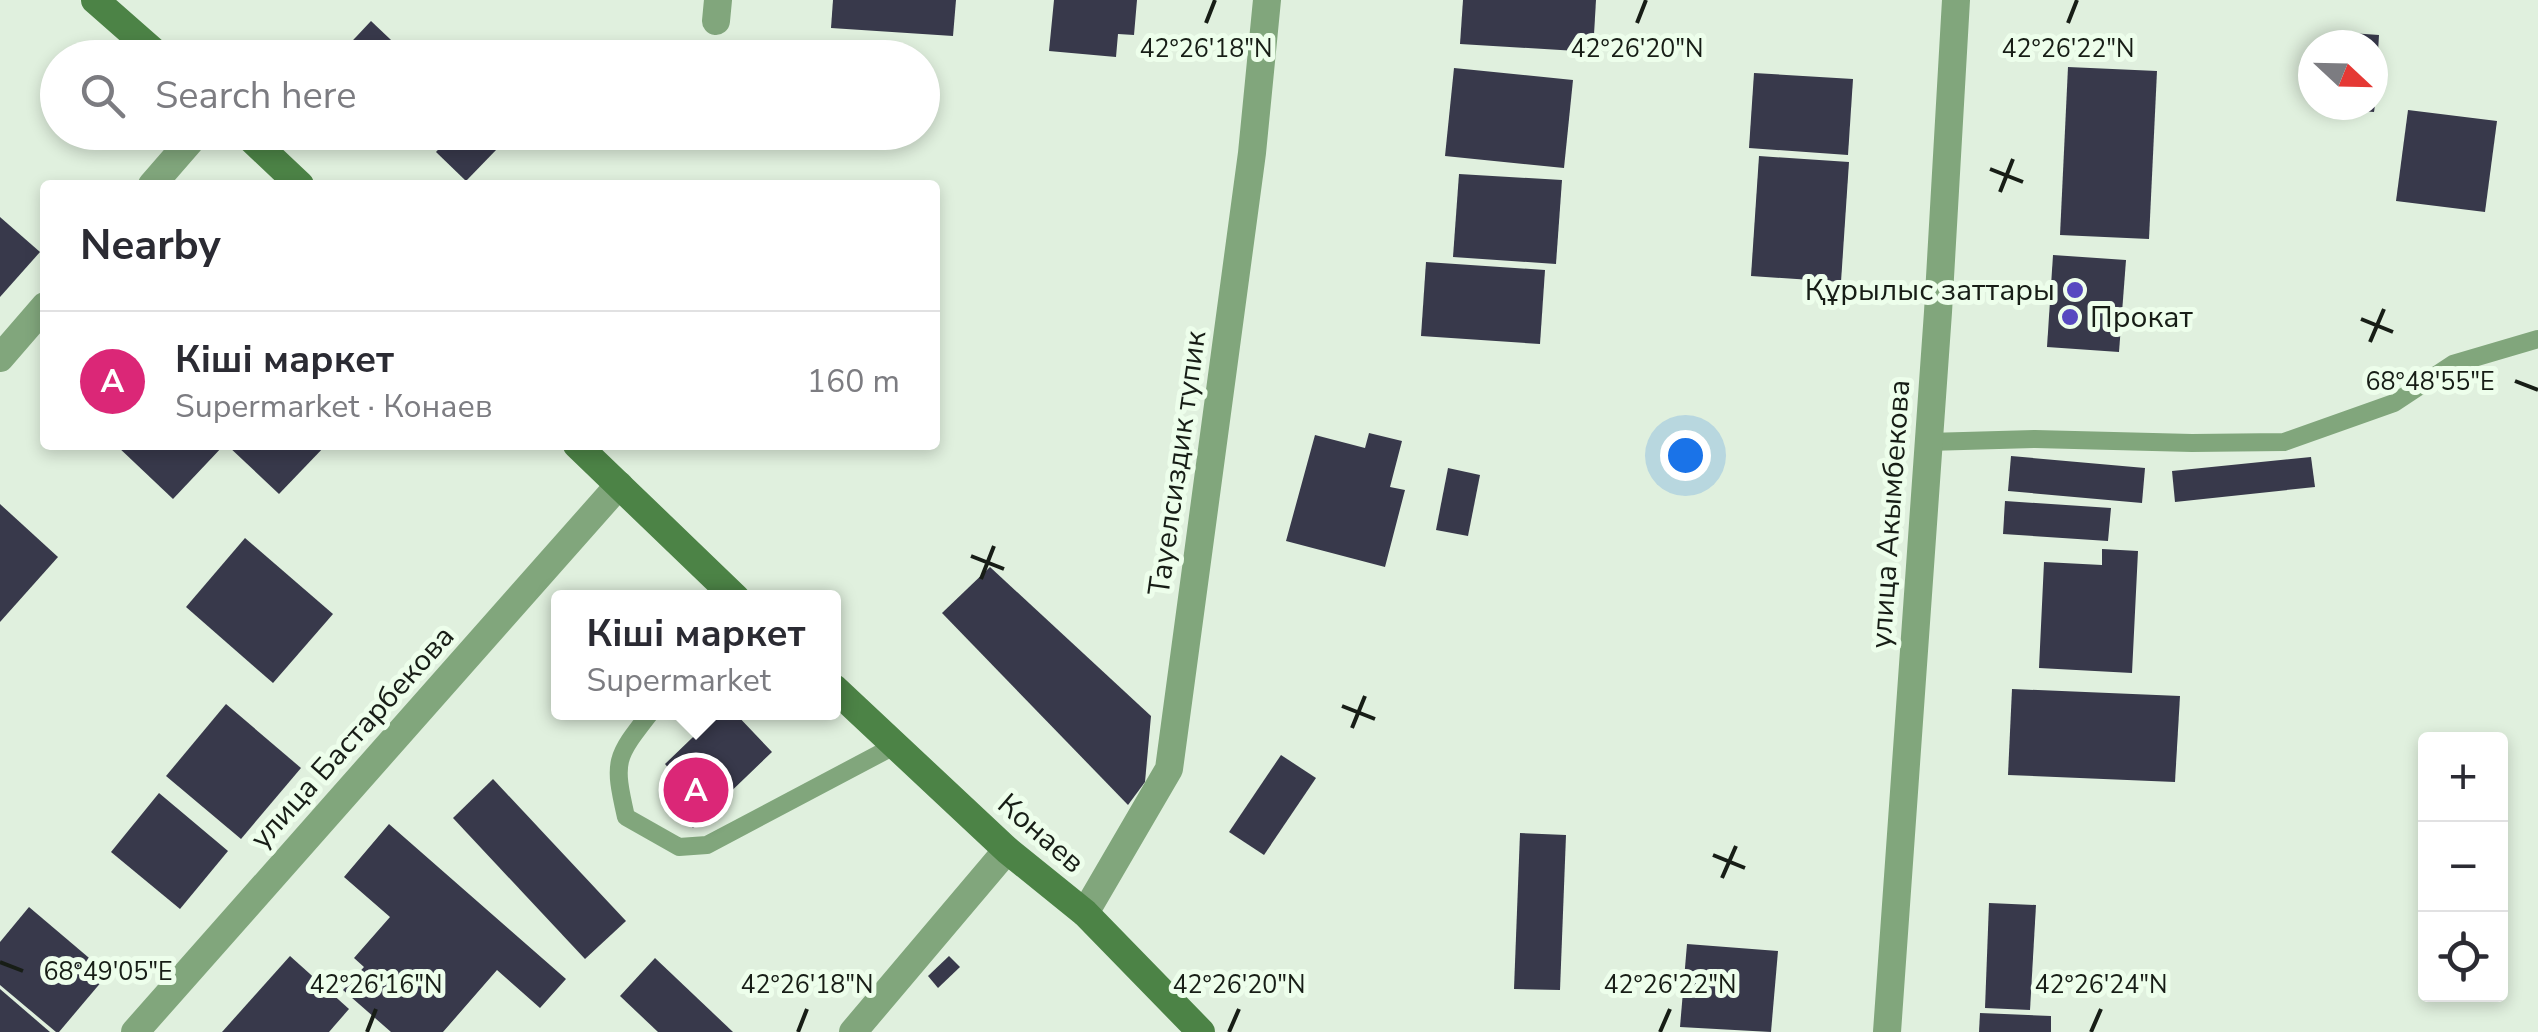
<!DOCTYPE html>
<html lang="en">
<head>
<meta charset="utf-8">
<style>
	:root { --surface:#fff; --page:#f2f2f3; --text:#2b2b33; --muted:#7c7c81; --line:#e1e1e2; --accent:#db2777 }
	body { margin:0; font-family:"Nunito Sans",sans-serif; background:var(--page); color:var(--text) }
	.controls { position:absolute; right:30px; bottom:30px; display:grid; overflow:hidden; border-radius:10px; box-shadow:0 5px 15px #0003 }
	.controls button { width:90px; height:90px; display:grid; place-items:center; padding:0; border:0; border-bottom:2px solid var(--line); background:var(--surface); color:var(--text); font:50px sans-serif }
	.compass { position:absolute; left:2298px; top:30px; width:90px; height:90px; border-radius:50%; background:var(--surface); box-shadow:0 5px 15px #0003; rotate:112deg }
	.you { position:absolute; left:1685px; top:455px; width:35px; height:35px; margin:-25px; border:8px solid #fff; border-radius:50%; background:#1a73e8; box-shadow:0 0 0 15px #1a73e833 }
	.badge { display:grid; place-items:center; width:65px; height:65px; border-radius:50%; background:var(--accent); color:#fff; font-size:32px; font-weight:700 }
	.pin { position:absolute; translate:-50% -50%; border:5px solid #fff; box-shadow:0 2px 10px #0006 }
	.popup { position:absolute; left:551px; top:590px; width:290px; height:130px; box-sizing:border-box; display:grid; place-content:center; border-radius:10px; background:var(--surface); filter:drop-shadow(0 2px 8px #0005); font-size:32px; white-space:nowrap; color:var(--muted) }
	.popup b { font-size:38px; color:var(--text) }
	.popup::after { content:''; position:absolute; left:50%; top:100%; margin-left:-20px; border:20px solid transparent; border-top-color:var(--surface) }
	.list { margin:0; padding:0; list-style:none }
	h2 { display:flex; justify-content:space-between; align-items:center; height:130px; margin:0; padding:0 40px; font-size:42px }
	h2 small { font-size:32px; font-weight:400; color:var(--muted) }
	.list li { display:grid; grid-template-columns:65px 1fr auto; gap:30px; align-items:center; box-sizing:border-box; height:140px; padding:0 40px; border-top:2px solid var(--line) }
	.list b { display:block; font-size:38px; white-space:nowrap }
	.list p { margin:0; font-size:32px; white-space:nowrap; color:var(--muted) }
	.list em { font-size:32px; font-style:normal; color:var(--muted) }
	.icon { flex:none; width:55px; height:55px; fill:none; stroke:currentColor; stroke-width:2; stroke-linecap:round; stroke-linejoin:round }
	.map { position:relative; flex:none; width:2538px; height:1032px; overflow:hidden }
	.search { position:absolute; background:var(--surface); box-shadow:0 5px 15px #0003; left:40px; top:40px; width:900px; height:110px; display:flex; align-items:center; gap:25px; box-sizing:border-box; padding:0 35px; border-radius:55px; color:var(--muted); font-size:38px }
	.panel { position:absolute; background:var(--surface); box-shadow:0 5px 15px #0003; left:40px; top:180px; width:900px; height:270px; border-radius:10px }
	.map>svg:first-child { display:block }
	.building { fill:#38394b }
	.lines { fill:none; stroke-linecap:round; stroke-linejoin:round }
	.service { stroke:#81a67c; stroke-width:18 }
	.minor { stroke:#81a67c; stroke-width:28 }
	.secondary { stroke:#4c8346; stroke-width:28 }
	.ticks { fill:none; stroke:#171d16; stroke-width:4 }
	.poi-dot { fill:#5748c0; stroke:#edfeeb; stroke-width:4 }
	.labels { text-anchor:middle; stroke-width:10; stroke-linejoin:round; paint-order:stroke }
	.poi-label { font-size:30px; fill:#171d16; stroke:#edfeeb; text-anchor:end }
	.street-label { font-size:30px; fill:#171d16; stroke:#edfeeb }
	.ticks-label { font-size:25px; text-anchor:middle; fill:#171d16; stroke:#edfeeb; stroke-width:10; stroke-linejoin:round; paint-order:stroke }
</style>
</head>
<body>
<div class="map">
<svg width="2538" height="1032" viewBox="0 0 2538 1032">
	<rect width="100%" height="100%" fill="#e0f0de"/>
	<g class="building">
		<path d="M833,0h123l-3,36 -122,-8z"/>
		<path d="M1054,0h83l-3,35 -16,-1 -2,23 -67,-6z"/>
		<path d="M1463,0h133l-3,52 -133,-8z"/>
		<path d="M371,21l39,37h-67l-3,-4z"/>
		<path d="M2337,32l42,3 -3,51h-3v-41h-37z"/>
		<path d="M2068,67l89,4 -8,168 -89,-4z"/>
		<path d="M1454,68l119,12 -9,88 -119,-12z"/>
		<path d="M1754,73l99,6 -5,76 -99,-7z"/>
		<path d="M2333,105h42l-1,7 -42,-3z"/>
		<path d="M2408,110l89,11 -12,91 -89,-11z"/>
		<path d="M423,132h28l-13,15z"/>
		<path d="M454,132h29l15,16 -32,33 -30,-29z"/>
		<path d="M1759,156l90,6 -8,120 -90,-6z"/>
		<path d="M1459,174l103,6 -6,84 -103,-7z"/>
		<path d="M0,217l40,35 -40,45z"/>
		<path d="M2053,255l73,5 -7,92 -72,-5z"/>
		<path d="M1426,262l119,8 -5,74 -119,-8z"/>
		<path d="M1369,433l33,8 -12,46 15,3 -20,77 -99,-26 29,-106 50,13z"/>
		<path d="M116,445h108l-51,54z"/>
		<path d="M227,445h99l-47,49z"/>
		<path d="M2011,456l134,12 -3,35 -134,-12z"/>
		<path d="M2311,457l4,30 -140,15 -3,-31z"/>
		<path d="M1448,468l32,7 -12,61 -32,-6z"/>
		<path d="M2005,501l106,7 -3,33 -105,-7z"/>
		<path d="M0,504l58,53 -58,65z"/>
		<path d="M245,538l88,76 -60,69 -87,-76z"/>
		<path d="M2102,549l36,2 -6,122 -93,-5 5,-106 58,3z"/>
		<path d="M990,567l161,149 -6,66 -17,23 -186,-192z"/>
		<path d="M2012,689l168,7 -5,86 -167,-7z"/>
		<path d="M226,704l75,64 -60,71 -75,-63z"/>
		<path d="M719,712h15l38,40 -79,76 -27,-29 16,-15 -17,-20z"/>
		<path d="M1281,755l35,23 -52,77 -35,-23z"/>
		<path d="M493,779l133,142 -41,38 -132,-141z"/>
		<path d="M159,793l69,58 -48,58 -69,-57z"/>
		<path d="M389,824l177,155 -26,29 -43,-38 -54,62h-52l-48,-42 21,-23 -10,-9 36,-41 -46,-40z"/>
		<path d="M1520,833l46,2 -6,155 -46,-1z"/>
		<path d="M1989,903l47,2 -6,105 -45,-2z"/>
		<path d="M29,907l79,67 -49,58h-3l-56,-47v-43z"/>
		<path d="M1687,944l91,7 -7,81 -91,-5z"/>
		<path d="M290,956l59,53 -20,23h-107z"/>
		<path d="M949,956l11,11 -22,21 -10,-12z"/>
		<path d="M655,958l78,74h-75l-38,-36z"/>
		<path d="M0,989l50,43h-50z"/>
		<path d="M1980,1013l71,3v16h-72z"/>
	</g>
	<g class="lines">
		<g class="service">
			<path d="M1928,442l107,-3 157,4 92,-1 110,-39 59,-39 85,-25"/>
			<path d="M651,712c-36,46 -38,48 -25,105l53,30 28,-2 189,-100"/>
		</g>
		<g class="minor">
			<path d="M716,21l2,-21"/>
			<path d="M152,185l46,-53"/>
			<path d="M0,358l45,-52"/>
			<path d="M1085,913l84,-144 83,-616 15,-153"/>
			<path d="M135,1032l484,-547"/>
			<path d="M853,1032l154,-182"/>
			<path d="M1887,1032l51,-720 18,-312"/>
		</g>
		<g class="secondary">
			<path d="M95,0l66,58"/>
			<path d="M244,132l56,53"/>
			<path d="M577,445l159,153"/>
			<path d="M834,688l173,162 78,63 116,119"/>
		</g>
	</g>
	<path class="ticks" d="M1206,23l9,-23M1637,23l9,-23M2068,23l9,-23M1990,169l33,13M2000,192l13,-33M2361,319l32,13M2370,342l14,-33M2515,381l23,9M971,556l33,13M981,579l13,-33M1342,706l33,13M1352,728l13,-32M1713,855l32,13M1722,878l14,-32M0,962l23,9M367,1032l9,-23M798,1032l9,-23M1229,1032l10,-23M1660,1032l10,-23M2091,1032l10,-23"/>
	<g class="poi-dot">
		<circle cx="2075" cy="290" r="10"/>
		<circle cx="2070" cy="317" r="10"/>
	</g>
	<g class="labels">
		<g class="poi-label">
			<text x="2055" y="300">Құрылыс заттары</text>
			<text x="2090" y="327" text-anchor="start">Прокат</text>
		</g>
		<g class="street-label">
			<text transform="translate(1177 463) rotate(-82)" y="10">Тауелсиздик тупик</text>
			<text transform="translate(1890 514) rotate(-86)" y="10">улица Акымбекова</text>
			<text transform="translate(352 737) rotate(-48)" y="10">улица Бастарбекова</text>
			<text transform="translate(1041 833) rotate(41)" y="10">Конаев</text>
		</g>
	</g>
	<g class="ticks-label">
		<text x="1206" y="57">42°26'18"N</text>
		<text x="1637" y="57">42°26'20"N</text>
		<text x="2068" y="57">42°26'22"N</text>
		<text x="2430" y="390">68°48'55"E</text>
		<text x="108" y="980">68°49'05"E</text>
		<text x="376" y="993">42°26'16"N</text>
		<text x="807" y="993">42°26'18"N</text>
		<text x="1239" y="993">42°26'20"N</text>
		<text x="1670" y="993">42°26'22"N</text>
		<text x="2101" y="993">42°26'24"N</text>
	</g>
</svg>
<div class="controls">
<button>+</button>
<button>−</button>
<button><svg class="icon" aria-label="locate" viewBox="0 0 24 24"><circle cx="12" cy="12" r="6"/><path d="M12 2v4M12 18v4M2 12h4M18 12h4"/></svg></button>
</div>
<svg class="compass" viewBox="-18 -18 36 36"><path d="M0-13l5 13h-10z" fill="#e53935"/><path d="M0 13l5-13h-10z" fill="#7c7c81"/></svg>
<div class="you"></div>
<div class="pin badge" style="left:696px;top:790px">A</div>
<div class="popup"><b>Кіші маркет</b>Supermarket</div>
<div class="search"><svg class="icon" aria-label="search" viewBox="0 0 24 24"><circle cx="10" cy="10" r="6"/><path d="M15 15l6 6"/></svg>Search here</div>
<section class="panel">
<h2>Nearby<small></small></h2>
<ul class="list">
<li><span class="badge">A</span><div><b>Кіші маркет</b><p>Supermarket · Конаев</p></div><em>160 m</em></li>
</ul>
</section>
</div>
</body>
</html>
